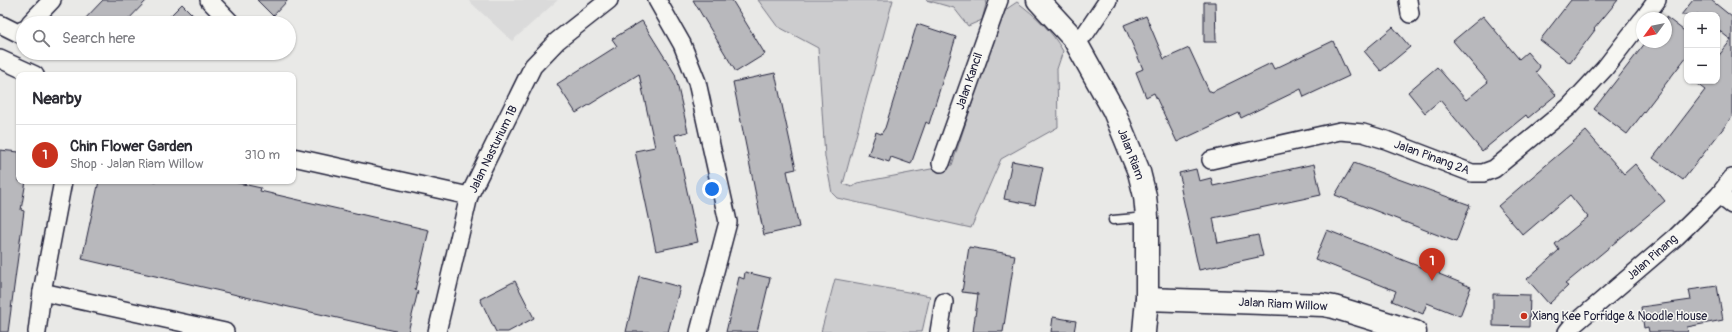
<!DOCTYPE html>
<html lang="en">
<head>
<meta charset="utf-8">
<style>
	:root { --surface:#fff; --page:#f7f7f7; --text:#2b2b33; --muted:#7c7c81; --line:#e1e1e2; --accent:#c8321e }
	body { margin:0; font-family:Pangolin,sans-serif; background:var(--page); color:var(--text) }
	.controls { position:absolute; right:12px; top:12px; display:grid; overflow:hidden; border-radius:8px; box-shadow:0 1px 3px #0004 }
	.controls button { width:36px; height:36px; display:grid; place-items:center; padding:0; border:0; border-bottom:1px solid var(--line); background:var(--surface); color:var(--text); font:20px sans-serif }
	.compass { position:absolute; left:1636px; top:12px; width:36px; height:36px; border-radius:50%; background:var(--surface); box-shadow:0 1px 3px #0004; rotate:237deg }
	.you { position:absolute; left:712px; top:189px; width:14px; height:14px; margin:-10px; border:3px solid #fff; border-radius:50%; background:#1a73e8; box-shadow:0 0 0 6px #1a73e833 }
	.badge { display:grid; place-items:center; width:26px; height:26px; border-radius:50%; background:var(--accent); color:#fff; font-size:13px; font-weight:700 }
	.pin { position:absolute; translate:-50% -33px; filter:drop-shadow(0 1px 2px #0008) }
	.pin::after { content:''; position:absolute; top:21px; width:14px; height:12px; background:inherit; clip-path:polygon(0 0,100% 0,50% 100%) }
	.list { margin:0; padding:0; list-style:none }
	h2 { display:flex; justify-content:space-between; align-items:center; height:52px; margin:0; padding:0 16px; font-size:17px }
	h2 small { font-size:13px; font-weight:400; color:var(--muted) }
	.list li { display:grid; grid-template-columns:26px 1fr auto; gap:12px; align-items:center; box-sizing:border-box; height:60px; padding:0 16px; border-top:1px solid var(--line) }
	.list b { display:block; font-size:15px; white-space:nowrap }
	.list p { margin:0; font-size:13px; white-space:nowrap; color:var(--muted) }
	.list em { font-size:13px; font-style:normal; color:var(--muted) }
	.icon { flex:none; width:22px; height:22px; fill:none; stroke:currentColor; stroke-width:2; stroke-linecap:round; stroke-linejoin:round }
	.map { position:relative; flex:none; width:1732px; height:332px; overflow:hidden }
	.search { position:absolute; background:var(--surface); box-shadow:0 1px 3px #0004; left:16px; top:16px; width:280px; height:44px; display:flex; align-items:center; gap:10px; box-sizing:border-box; padding:0 14px; border-radius:22px; color:var(--muted); font-size:15px }
	.panel { position:absolute; background:var(--surface); box-shadow:0 1px 3px #0004; left:16px; top:72px; width:280px; height:112px; border-radius:8px }
	.map>svg:first-child { display:block }
	.built { fill:#dadada }
	.green { fill:#ccccce; stroke:#777784 }
	.building { fill:#b8b8bc; stroke:#22223b }
	.lines { fill:none; stroke-linecap:round; stroke-linejoin:round }
	.lane-casing { stroke:#22223b; stroke-width:11 }
	.street-casing { stroke:#22223b; stroke-width:20 }
	.secondary-casing { stroke:#22223b; stroke-width:25 }
	.lane { stroke:#f6f6f2; stroke-width:8 }
	.street { stroke:#f6f6f2; stroke-width:17 }
	.secondary { stroke:#f6f6f2; stroke-width:22 }
	.poi-dot { fill:#c8321e; stroke:#f6f6f2; stroke-width:1.5 }
	.labels { text-anchor:middle; stroke-width:3; stroke-linejoin:round; paint-order:stroke }
	.street-label { font-size:12px; fill:#22223b; stroke:#f6f6f2 }
	.poi-label { font-size:12px; fill:#22223b; stroke:#f6f6f2; text-anchor:start }
</style>
</head>
<body>
<div class="map">
<svg width="1732" height="332" viewBox="0 0 1732 332">
	<rect width="100%" height="100%" fill="#e9e9e7"/>
	<filter id="ink" filterUnits="userSpaceOnUse"><feTurbulence type="fractalNoise" baseFrequency=".025" numOctaves="2"/><feDisplacementMap in="SourceGraphic" scale="8" xChannelSelector="R" yChannelSelector="G"/><feConvolveMatrix kernelMatrix="1 2 1 2 8 2 1 2 1" color-interpolation-filters="sRGB"/></filter>
	<g filter="url(#ink)">
		<path class="built" d="M468,0h90l-46,41z"/>
		<g class="green">
			<path d="M758,0h135l-50,184 9,3 5,-4 95,-18 48,-148 8,-9 9,-6c19,14 34,28 46,49l-6,18 1,58 -57,32 -30,69 -134,-30 -5,-5 -7,-36 -7,-109 -41,-22z"/>
			<path d="M926,0h61l-5,20 -14,6 -14,-18z"/>
			<path d="M835,279l95,17 -8,36h-101z"/>
		</g>
		<g class="building">
			<path d="M103,0h44l-22,23h-44z"/>
			<path d="M257,0h31l-15,16z"/>
			<path d="M693,0h39l33,54 -29,18z"/>
			<path d="M1571,0h47l-24,29 1,1 -25,33 -30,-23z"/>
			<path d="M1693,0h18l21,17v100l-49,63 -30,-22 52,-68 -12,-9h24v-23l14,-18 -14,-11v-14h-36z"/>
			<path d="M1204,2h11l1,40h-12z"/>
			<path d="M182,4l19,19h-38z"/>
			<path d="M1146,16l18,43 25,-11 20,43h2l1,1 59,-29 3,6 59,-28 16,35 -45,21 -3,-8 -60,29 -2,-5 -62,29 -23,-49 -8,4 -10,-25 7,-3 -19,-44z"/>
			<path d="M1483,16l36,43 8,-7 13,15 -4,5 20,23 -28,23 -2,-3 -44,36 -42,-51 -15,13 -17,-21 29,-25 29,33 22,-18 -35,-41z"/>
			<path d="M1666,17l21,16v23l-60,78 -33,-25 52,-67h20z"/>
			<path d="M642,21l33,53 13,58 -13,3 23,107 -42,9 -21,-100 20,-4 -16,-73 -63,39 -19,-29 60,-38 -5,-7z"/>
			<path d="M917,24l39,13 -27,87 -3,-2 -15,42 -20,-7 -2,5 -21,-7 8,-23 5,2 4,-6z"/>
			<path d="M1393,27l17,20 -29,24 -17,-20z"/>
			<path d="M775,73l21,96 -9,2 12,56 -35,8 -31,-153z"/>
			<path d="M1586,131l38,43 11,-10 30,37 -100,83 3,2 -19,18 -22,-25 32,-29 -4,-6 33,-27 -18,-22 -47,40 -25,-29z"/>
			<path d="M0,150l19,2v29h7l-5,29 3,1 -16,121h-8z"/>
			<path d="M1012,161l31,6 -8,38 -31,-6z"/>
			<path d="M1354,163l116,42 -14,37 -121,-47z"/>
			<path d="M1314,164l7,31 -108,23 5,25 40,-8 5,21 -64,14 -19,-85 2,-1 -3,-11 17,-4 3,12 12,-3 2,8z"/>
			<path d="M99,181h130l32,7 -1,3 169,39 -14,60 3,1 -10,41h-8l-107,-24 -211,-49z"/>
			<path d="M1327,230l101,40 2,-5 10,5 -1,4 32,13 -11,29 -33,-13 -4,11 -31,-13 4,-10 -81,-32z"/>
			<path d="M969,247l46,8 -12,77h-30l5,-38 -16,-2z"/>
			<path d="M745,272l25,6 -13,54h-31l13,-55 5,2z"/>
			<path d="M639,276l41,11 -12,45h-42z"/>
			<path d="M515,281l19,37 -26,14h-12l-16,-33z"/>
			<path d="M1717,286l6,34 -36,7 1,5h-39l-1,-5 -4,1 -3,-21 50,-7 -2,-10z"/>
			<path d="M1493,294l37,1 -1,32 -36,-1z"/>
			<path d="M1053,317l23,4 -2,11h-23z"/>
		</g>
		<g class="lines">
			<defs>
				<path id="lane" d="M1113,220l34,-3"/>
				<g id="street">
					<path d="M209,0l22,23"/>
					<path d="M657,0l25,44 15,38 31,140 -29,110"/>
					<path d="M1408,0l2,14"/>
					<path d="M1644,18l13,-18"/>
					<path d="M30,23l22,-23"/>
					<path d="M0,24l20,10 3,-4"/>
					<path d="M1074,39l11,-5 23,-34"/>
					<path d="M0,59l35,16"/>
					<path d="M293,157l176,39"/>
					<path d="M1211,160l129,-29 23,2 23,7 86,33h11l11,-4 75,-62 36,-39 37,-48"/>
					<path d="M941,163l58,-163"/>
					<path d="M1719,195l13,10"/>
					<path d="M42,292l183,40"/>
					<path d="M37,332l5,-40 21,-111"/>
					<path d="M437,332l32,-136 64,-130 24,-25 52,-41"/>
					<path d="M939,332l5,-30"/>
					<path d="M1567,332l4,-5 105,-90 43,-42 13,-17"/>
				</g>
				<g id="secondary">
					<path d="M1038,0l36,39 40,72 25,61 6,24 2,21v82l-3,33"/>
					<path d="M1147,299l176,6 11,2 81,25"/>
				</g>
			</defs>
			<use href="#lane" class="lane-casing"/>
			<use href="#street" class="street-casing"/>
			<use href="#secondary" class="secondary-casing"/>
			<use href="#lane" class="lane"/>
			<use href="#street" class="street"/>
			<use href="#secondary" class="secondary"/>
		</g>
	</g>
	<circle class="poi-dot" cx="1524" cy="316" r="4"/>
	<g class="labels">
		<g class="street-label">
			<text transform="translate(969 81) rotate(-71)" y="4">Jalan Kancil</text>
			<text transform="translate(493 149) rotate(-64)" y="4">Jalan Nasturium 1B</text>
			<text transform="translate(1131 154) rotate(69)" y="4">Jalan Riam</text>
			<text transform="translate(1432 157) rotate(20)" y="4">Jalan Pinang 2A</text>
			<text transform="translate(1652 257) rotate(-41)" y="4">Jalan Pinang</text>
			<text transform="translate(1283 304) rotate(3)" y="4">Jalan Riam Willow</text>
		</g>
		<g class="poi-label">
			<text x="1532" y="320">Xiang Kee Porridge &amp; Noodle House</text>
		</g>
	</g>
</svg>
<div class="controls">
<button>+</button>
<button>−</button>
</div>
<svg class="compass" viewBox="-18 -18 36 36"><path d="M0-13l5 13h-10z" fill="#e53935"/><path d="M0 13l5-13h-10z" fill="#7c7c81"/></svg>
<div class="you"></div>
<div class="pin badge" style="left:1432px;top:281px">1</div>
<div class="search"><svg class="icon" aria-label="search" viewBox="0 0 24 24"><circle cx="10" cy="10" r="6"/><path d="M15 15l6 6"/></svg>Search here</div>
<section class="panel">
<h2>Nearby<small></small></h2>
<ul class="list">
<li><span class="badge">1</span><div><b>Chin Flower Garden</b><p>Shop · Jalan Riam Willow</p></div><em>310 m</em></li>
</ul>
</section>
</div>
</body>
</html>
